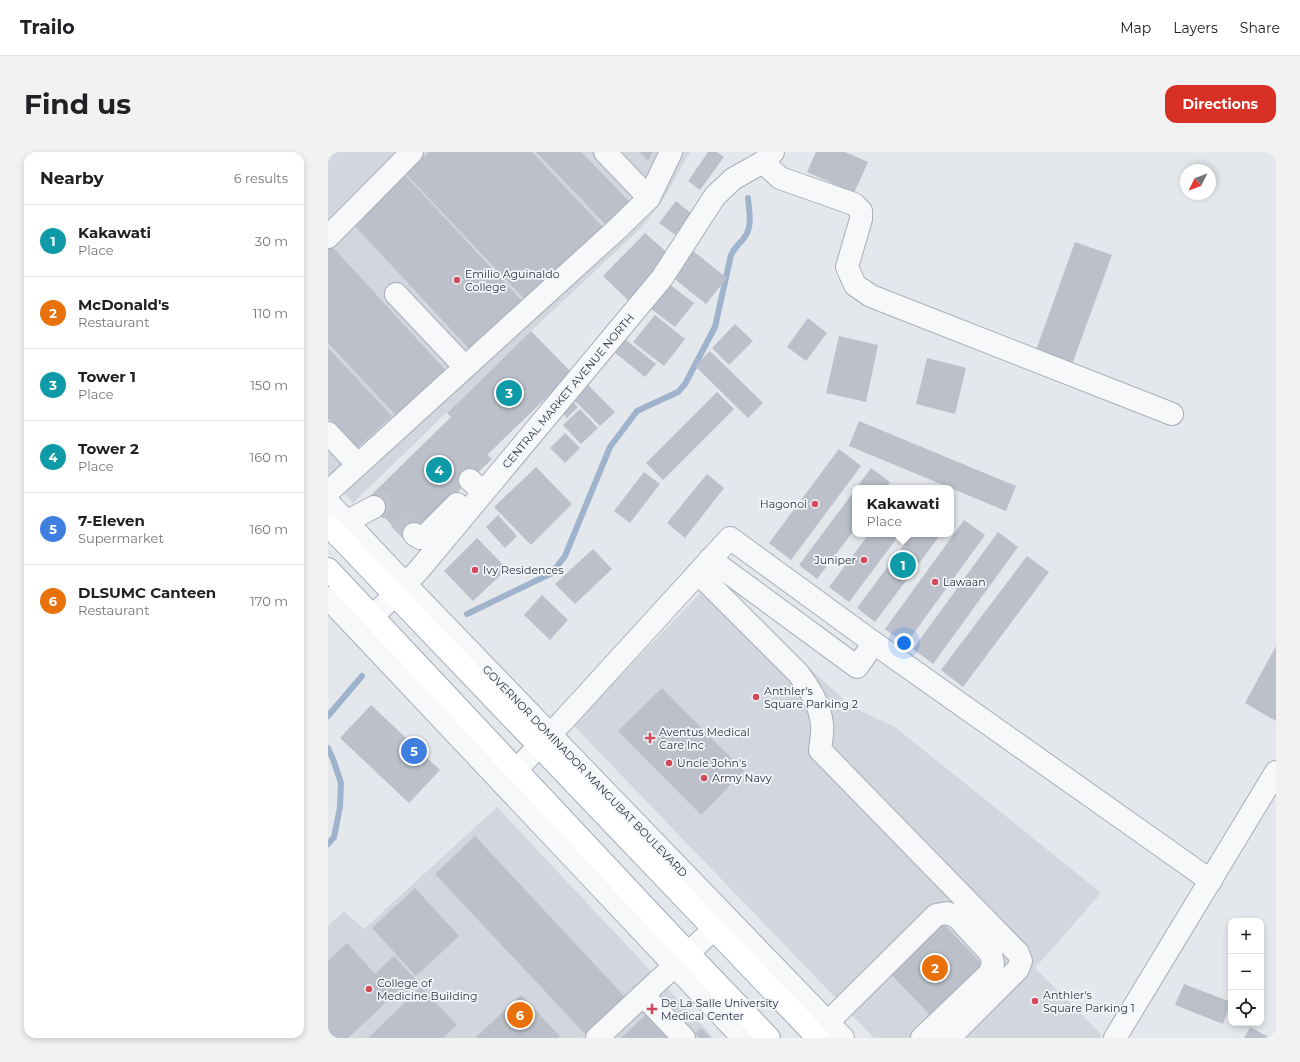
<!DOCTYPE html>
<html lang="en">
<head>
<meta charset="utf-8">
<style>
	:root { --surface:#fff; --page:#f2f2f2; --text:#202124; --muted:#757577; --line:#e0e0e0; --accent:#d93025 }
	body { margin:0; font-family:Montserrat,sans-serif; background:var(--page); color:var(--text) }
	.controls { position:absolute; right:12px; bottom:12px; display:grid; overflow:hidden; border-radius:8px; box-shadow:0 2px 6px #0003 }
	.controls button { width:36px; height:36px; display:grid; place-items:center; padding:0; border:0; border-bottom:1px solid var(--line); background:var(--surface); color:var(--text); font:20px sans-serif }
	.compass { position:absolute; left:852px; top:12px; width:36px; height:36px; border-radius:50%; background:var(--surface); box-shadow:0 2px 6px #0003; rotate:227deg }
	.you { position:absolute; left:576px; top:491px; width:14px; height:14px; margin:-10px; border:3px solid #fff; border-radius:50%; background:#1a73e8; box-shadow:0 0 0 6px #1a73e833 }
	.badge { display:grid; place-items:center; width:26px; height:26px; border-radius:50%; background:var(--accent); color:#fff; font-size:13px; font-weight:700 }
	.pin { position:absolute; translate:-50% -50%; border:2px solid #fff; box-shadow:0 1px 4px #0006 }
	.popup { position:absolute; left:524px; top:333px; width:102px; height:52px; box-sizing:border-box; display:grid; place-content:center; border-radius:8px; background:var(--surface); filter:drop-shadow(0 1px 3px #0005); font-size:13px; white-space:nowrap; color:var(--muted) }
	.popup b { font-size:15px; color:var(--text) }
	.popup::after { content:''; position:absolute; left:50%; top:100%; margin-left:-8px; border:8px solid transparent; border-top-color:var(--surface) }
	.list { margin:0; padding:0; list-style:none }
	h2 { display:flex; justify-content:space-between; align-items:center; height:52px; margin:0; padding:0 16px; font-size:17px }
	h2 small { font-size:13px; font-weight:400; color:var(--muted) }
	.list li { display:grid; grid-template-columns:26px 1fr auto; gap:12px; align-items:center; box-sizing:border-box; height:72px; padding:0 16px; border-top:1px solid var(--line) }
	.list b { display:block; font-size:15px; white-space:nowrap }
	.list p { margin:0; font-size:13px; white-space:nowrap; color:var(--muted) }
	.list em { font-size:13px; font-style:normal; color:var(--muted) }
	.icon { flex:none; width:22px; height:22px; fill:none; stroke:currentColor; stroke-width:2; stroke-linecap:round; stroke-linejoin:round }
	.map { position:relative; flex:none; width:948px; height:886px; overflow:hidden; border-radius:12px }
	header { display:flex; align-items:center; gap:24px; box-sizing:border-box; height:56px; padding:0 20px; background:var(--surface); border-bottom:1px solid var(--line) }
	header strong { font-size:19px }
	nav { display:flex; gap:22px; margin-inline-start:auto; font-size:14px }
	.intro { display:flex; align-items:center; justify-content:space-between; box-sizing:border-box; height:96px; padding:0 24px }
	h1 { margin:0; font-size:28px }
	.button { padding:10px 18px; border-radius:12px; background:var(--accent); color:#fff; font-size:14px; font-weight:700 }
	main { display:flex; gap:24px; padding:0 24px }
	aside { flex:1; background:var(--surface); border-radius:12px; box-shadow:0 2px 6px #0003 }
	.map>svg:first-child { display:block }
	.built { fill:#d2d6de }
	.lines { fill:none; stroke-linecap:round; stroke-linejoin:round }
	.stream { stroke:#9fb4cc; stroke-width:6 }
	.building { fill:#bbc0ca }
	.minor-tunnel { stroke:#bfc3cb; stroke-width:22; stroke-dasharray:22 11; stroke-linecap:butt }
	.minor-casing { stroke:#a9aeb7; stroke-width:24 }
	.major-casing { stroke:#a3abb8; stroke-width:24 }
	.minor { stroke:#f7f8fa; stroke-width:22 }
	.major { stroke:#fff; stroke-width:22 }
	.poi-dot { fill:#d1495b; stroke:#f4f6f9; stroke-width:1.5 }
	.labels { text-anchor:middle; stroke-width:3.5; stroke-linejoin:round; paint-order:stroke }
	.poi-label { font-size:11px; fill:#2b3445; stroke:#f4f6f9; text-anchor:start }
	.street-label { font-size:11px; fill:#2b3445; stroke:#f4f6f9 }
</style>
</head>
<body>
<header>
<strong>Trailo</strong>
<nav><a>Map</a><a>Layers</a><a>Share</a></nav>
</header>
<div class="intro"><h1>Find us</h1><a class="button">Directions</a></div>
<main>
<aside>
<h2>Nearby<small>6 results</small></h2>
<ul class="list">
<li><span class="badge" style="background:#0f9aa8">1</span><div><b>Kakawati</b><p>Place</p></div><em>30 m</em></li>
<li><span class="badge" style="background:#e8710a">2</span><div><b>McDonald's</b><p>Restaurant</p></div><em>110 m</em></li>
<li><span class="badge" style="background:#0f9aa8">3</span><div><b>Tower 1</b><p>Place</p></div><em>150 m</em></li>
<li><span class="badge" style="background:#0f9aa8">4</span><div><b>Tower 2</b><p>Place</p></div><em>160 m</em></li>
<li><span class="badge" style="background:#3f7fe0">5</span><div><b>7-Eleven</b><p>Supermarket</p></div><em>160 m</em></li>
<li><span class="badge" style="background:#e8710a">6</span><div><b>DLSUMC Canteen</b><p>Restaurant</p></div><em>170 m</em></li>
</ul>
</aside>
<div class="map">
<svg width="948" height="886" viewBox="0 0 948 886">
	<rect width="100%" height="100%" fill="#e4e7ec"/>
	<g class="built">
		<path d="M0,0h362l-27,48 -23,29 -109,102 -178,172 -25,-27z"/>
		<path d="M385,428l139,127 43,20 206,166 -66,75 67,67 -2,3h-226l-301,-313z"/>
		<path d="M169,655l74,79 143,152h-386v-112l16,-15 20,18z"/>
	</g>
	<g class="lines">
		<g class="stream">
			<path d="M139,462l85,-41 13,-17 45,-109 27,-36 41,-19 7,-8 30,-57 16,-72c5,-10 7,-9 13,-17 9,-11 5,-27 4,-40"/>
			<path d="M0,564l34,-40"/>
			<path d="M0,596l5,11 8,24 -1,24 -6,30 -6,7"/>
		</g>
	</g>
	<g class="building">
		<path d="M101,0h103l71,75 -77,74 -120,-127z"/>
		<path d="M208,0h45l49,50 -24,23z"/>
		<path d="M312,0h13l-5,9z"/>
		<path d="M380,0h9l7,5 -24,33 -12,-9z"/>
		<path d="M488,0h29l23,10 -14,31 -47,-21z"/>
		<path d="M77,23l119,128 -52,49 -119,-128z"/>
		<path d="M348,49l16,13 -17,21 -16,-12z"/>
		<path d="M317,81l25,22 -35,52 -32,-31z"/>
		<path d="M0,90l122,133 -48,47 -74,-79z"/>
		<path d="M747,90l37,13 -41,112 -36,-14z"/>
		<path d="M365,99l34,27 -21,26 -34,-27z"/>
		<path d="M341,132l25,19 -19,24 -25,-19z"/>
		<path d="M327,163l30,24 -21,27 -31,-24z"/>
		<path d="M480,166l19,15 -21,28 -19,-14z"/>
		<path d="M407,172l18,17 -24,24 -17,-17z"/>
		<path d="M203,179l41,42 -85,82 5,4 -85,82 -40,-42 84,-82 -4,-4z"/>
		<path d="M511,184l39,9 -12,57 -40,-9z"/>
		<path d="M297,187l31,25 -11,13 -31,-25z"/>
		<path d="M0,196l64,68 -35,32 -27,-29 -2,1z"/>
		<path d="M382,199l53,52 -15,15 -53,-52z"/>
		<path d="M599,206l39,10 -11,46 -39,-10z"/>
		<path d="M258,231l29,29 -15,14 -28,-28z"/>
		<path d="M389,240l17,17 -71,71 -17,-17z"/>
		<path d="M244,249l6,6 -11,11 -6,-6z"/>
		<path d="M252,257l18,19 -17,16 -18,-19z"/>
		<path d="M531,269l157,65 -10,25 -157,-65z"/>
		<path d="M237,281l15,15 -15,15 -15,-15z"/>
		<path d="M511,297l22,17 -70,94 -22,-17z"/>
		<path d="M208,315l36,37 -41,41 -37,-38z"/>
		<path d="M543,316l19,14 -4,6h-30z"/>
		<path d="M316,320l16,12 -30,39 -16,-12z"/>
		<path d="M379,322l17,14 -39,50 -18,-15z"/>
		<path d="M527,338v39l-38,50 -18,-14z"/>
		<path d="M170,363l19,21 -12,12 -19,-21z"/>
		<path d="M636,368l21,15 -79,109 -21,-15z"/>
		<path d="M670,380l20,15 -85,117 -20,-15z"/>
		<path d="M541,382h31l-51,68 -20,-15z"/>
		<path d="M584,382h29l-66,88 -18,-14z"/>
		<path d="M149,386l30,31 -34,32 -29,-30z"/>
		<path d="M265,397l19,20 -37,35 -20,-20z"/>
		<path d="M699,404l22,16 -86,115 -22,-17z"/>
		<path d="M214,443l26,25 -18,20 -26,-25z"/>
		<path d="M948,494v75l-31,-18z"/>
		<path d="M334,536l82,83 -43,44 -83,-84z"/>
		<path d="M43,553l69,65 -31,33 -69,-65z"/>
		<path d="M147,684l151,162 -40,37 -151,-161z"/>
		<path d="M87,736l44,48 -43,40 -44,-48z"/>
		<path d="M613,769l42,44 -53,50 -42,-44z"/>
		<path d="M19,791l28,31 19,-18 24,26 -21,19 -4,-5 -45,42h-20v-77z"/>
		<path d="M856,832l47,18 -8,22 -48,-19z"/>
		<path d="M93,835l36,38 -14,13h-75z"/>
		<path d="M193,843l39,41 -2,2h-83z"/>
		<path d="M322,859l25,27h-54z"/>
		<path d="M922,875l20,11h-26z"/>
		<path d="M373,876l9,9 -1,1h-10l-4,-5z"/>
	</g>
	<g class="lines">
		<path class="minor-tunnel" d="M46,355l8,-5 32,32"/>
		<defs>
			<g id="minor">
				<path d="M277,0l44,46"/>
				<path d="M435,10l17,16 74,26 7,7v8l-14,48 8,18 16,11 301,118"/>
				<path d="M0,85l84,-85"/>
				<path d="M68,142l69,73"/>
				<path d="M0,281l29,31"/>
				<path d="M142,328l13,12"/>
				<path d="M0,340l288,-262 33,-32 22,-46"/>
				<path d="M0,350l77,82 438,454"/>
				<path d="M18,370l28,-15"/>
				<path d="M86,382l6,4 6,-3 31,-31"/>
				<path d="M382,407l147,108 17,-24"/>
				<path d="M370,421l100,100c12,16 22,32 24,51 1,8 -1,18 -2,26l198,203 3,8 -3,8 -69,69"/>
				<path d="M0,446l415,440"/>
				<path d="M30,478l37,-35 23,-24 244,-293 53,-82 18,-17 30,-17 10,-10"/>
				<path d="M188,618l46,-48 168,-184 144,105 337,238"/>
				<path d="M315,843l41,43"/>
				<path d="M489,881l119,-118 11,-2 10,4 34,37 2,10 -4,10 -67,64"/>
				<path d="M269,886l117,-109"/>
				<path d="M787,886l161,-266"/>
			</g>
			<g id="major">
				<path d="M0,373l490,513"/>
				<path d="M0,417l360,384 81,85"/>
			</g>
		</defs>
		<use href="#minor" class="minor-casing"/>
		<use href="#major" class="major-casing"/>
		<use href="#minor" class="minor"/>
		<use href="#major" class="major"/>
	</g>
	<g class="poi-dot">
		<circle cx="129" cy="128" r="4"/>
		<circle cx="487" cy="352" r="4"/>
		<circle cx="536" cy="408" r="4"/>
		<circle cx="147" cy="418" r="4"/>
		<circle cx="607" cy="430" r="4"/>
		<circle cx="428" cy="545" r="4"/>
		<path d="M320 580h4v4h4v4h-4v4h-4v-4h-4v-4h4z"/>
		<circle cx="341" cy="611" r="4"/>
		<circle cx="376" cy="626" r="4"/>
		<circle cx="41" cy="837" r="4"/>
		<circle cx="707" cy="849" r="4"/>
		<path d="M322 851h4v4h4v4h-4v4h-4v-4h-4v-4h4z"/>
	</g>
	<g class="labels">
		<g class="poi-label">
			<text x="137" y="126">Emilio Aguinaldo<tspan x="137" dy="13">College</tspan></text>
			<text x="479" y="356" text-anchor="end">Hagonoi</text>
			<text x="528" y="412" text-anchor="end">Juniper</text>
			<text x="155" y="422">Ivy Residences</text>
			<text x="615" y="434">Lawaan</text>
			<text x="436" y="543">Anthler's<tspan x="436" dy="13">Square Parking 2</tspan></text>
			<text x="331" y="584">Aventus Medical<tspan x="331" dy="13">Care Inc</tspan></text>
			<text x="349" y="615">Uncle John's</text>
			<text x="384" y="630">Army Navy</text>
			<text x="49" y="835">College of<tspan x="49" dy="13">Medicine Building</tspan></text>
			<text x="715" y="847">Anthler's<tspan x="715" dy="13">Square Parking 1</tspan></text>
			<text x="333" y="855">De La Salle University<tspan x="333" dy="13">Medical Center</tspan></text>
		</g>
		<g class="street-label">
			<text transform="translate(240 239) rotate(-50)" y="4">CENTRAL MARKET AVENUE NORTH</text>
			<text transform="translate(257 619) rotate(46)" y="4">GOVERNOR DOMINADOR MANGUBAT BOULEVARD</text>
		</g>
	</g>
</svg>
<div class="controls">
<button>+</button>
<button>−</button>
<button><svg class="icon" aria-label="locate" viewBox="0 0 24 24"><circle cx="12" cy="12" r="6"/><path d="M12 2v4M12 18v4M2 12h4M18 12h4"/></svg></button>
</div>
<svg class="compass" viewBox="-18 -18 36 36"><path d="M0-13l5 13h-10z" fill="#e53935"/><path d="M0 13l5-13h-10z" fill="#757577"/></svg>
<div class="you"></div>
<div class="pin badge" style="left:575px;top:413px;background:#0f9aa8">1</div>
<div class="popup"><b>Kakawati</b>Place</div>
<div class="pin badge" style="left:607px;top:816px;background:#e8710a">2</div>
<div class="pin badge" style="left:181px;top:241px;background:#0f9aa8">3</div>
<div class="pin badge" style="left:111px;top:318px;background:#0f9aa8">4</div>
<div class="pin badge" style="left:86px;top:599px;background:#3f7fe0">5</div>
<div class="pin badge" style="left:192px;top:863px;background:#e8710a">6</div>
</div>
</main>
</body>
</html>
